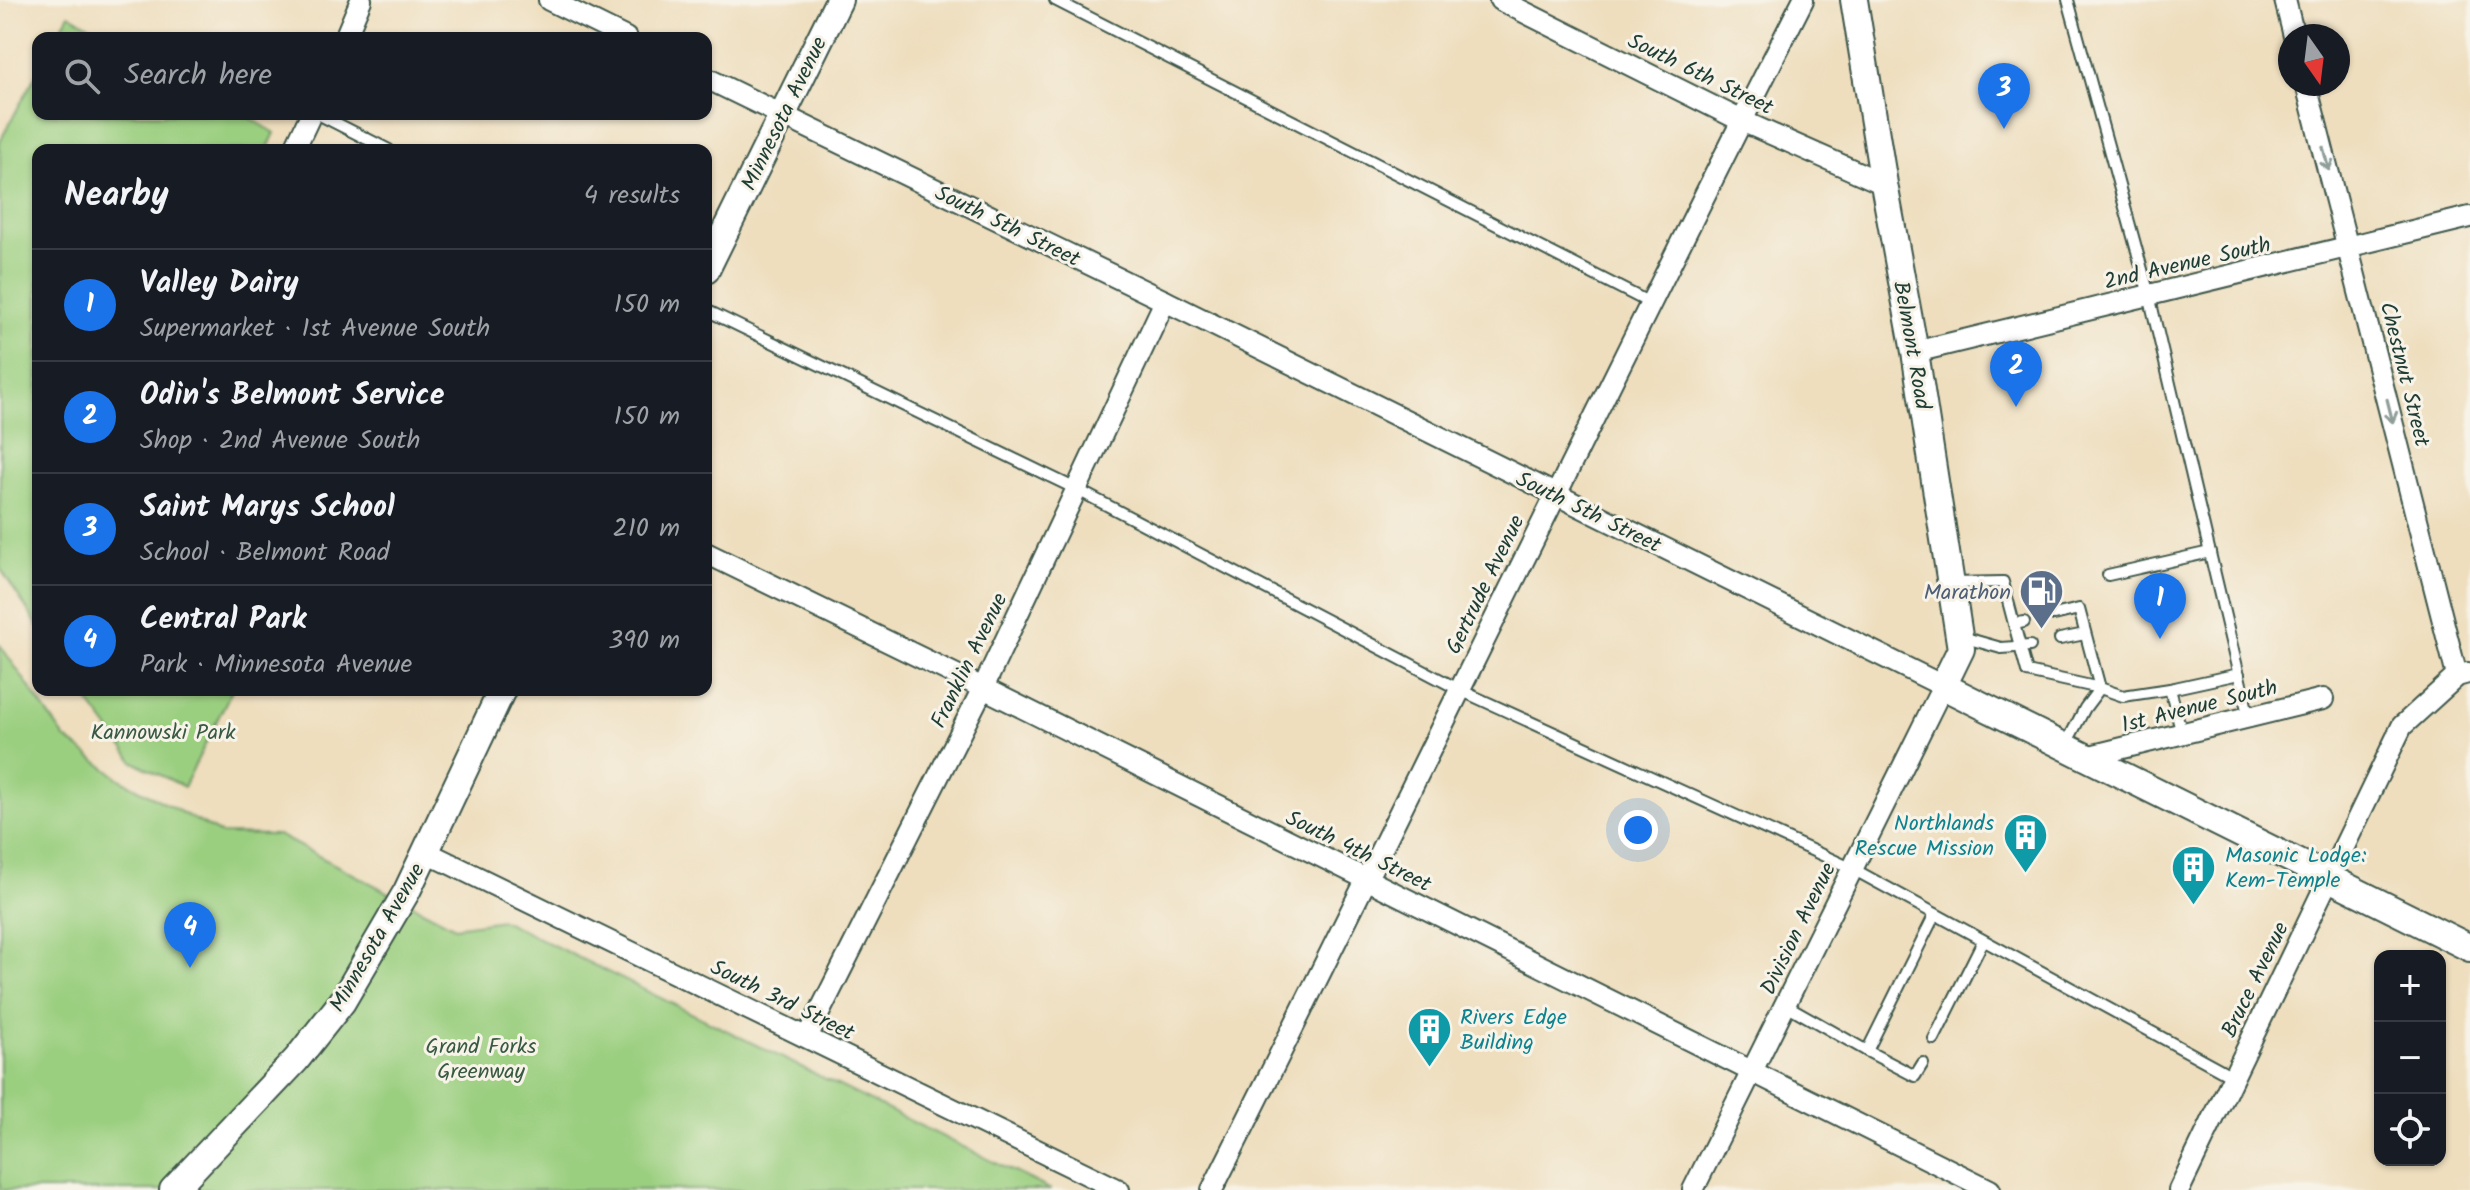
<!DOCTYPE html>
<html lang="en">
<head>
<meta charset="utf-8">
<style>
	:root { --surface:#171b24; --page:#242831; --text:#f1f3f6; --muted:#9ea1a6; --line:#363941; --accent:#1a73e8 }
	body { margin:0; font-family:Kalam,sans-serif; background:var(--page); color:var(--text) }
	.controls { position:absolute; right:24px; bottom:24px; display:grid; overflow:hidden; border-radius:16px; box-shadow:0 2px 6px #0004 }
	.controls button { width:72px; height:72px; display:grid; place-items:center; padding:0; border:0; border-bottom:2px solid var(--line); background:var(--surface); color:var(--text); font:40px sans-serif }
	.compass { position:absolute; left:2278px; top:24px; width:72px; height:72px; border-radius:50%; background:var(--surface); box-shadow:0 2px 6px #0004; rotate:166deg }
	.you { position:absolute; left:1638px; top:830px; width:28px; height:28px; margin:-20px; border:6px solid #fff; border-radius:50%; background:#1a73e8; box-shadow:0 0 0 12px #1a73e833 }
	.badge { display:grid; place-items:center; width:52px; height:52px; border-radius:50%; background:var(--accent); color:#fff; font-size:26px; font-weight:700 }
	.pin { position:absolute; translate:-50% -66px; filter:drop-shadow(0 2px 4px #0008) }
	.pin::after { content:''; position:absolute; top:42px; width:28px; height:24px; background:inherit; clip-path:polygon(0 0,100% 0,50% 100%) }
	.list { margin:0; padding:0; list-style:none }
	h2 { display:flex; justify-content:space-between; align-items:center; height:104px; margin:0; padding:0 32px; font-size:34px }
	h2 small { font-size:26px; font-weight:400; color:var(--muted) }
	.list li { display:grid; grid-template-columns:52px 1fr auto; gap:24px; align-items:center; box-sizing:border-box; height:112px; padding:0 32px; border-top:2px solid var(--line) }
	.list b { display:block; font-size:30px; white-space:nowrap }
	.list p { margin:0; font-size:26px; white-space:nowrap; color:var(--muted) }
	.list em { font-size:26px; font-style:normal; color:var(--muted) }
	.icon { flex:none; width:44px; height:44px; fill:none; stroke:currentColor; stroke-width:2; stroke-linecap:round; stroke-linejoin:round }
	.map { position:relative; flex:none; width:2470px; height:1190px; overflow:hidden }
	.search { position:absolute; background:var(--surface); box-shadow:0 2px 6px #0004; left:32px; top:32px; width:680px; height:88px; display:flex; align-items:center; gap:20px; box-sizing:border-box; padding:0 28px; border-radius:16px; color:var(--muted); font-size:30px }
	.panel { position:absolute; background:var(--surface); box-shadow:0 2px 6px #0004; left:32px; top:144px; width:680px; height:552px; border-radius:16px }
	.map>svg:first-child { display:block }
	.park { fill:#9bcf80; stroke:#5d865a; stroke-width:2 }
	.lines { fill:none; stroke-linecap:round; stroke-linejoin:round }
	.service-casing { stroke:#3e5549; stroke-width:14 }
	.minor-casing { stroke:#3e5549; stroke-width:24 }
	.tertiary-casing { stroke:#3e5549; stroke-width:30 }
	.service { stroke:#fff; stroke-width:10 }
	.minor { stroke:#fff; stroke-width:20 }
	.tertiary { stroke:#fff; stroke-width:26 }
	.oneway { stroke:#8f9e9a }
	.labels { text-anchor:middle; stroke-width:6; stroke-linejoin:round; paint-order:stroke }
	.street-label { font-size:22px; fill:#1f3d34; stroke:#f7f3e8 }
	.service-label { font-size:22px; fill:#4e5e75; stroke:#f7f3e8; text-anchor:end }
	.park-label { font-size:22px; fill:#385a43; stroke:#f7f3e8 }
	.culture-label { font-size:22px; fill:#0d838f; stroke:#f7f3e8; text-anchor:start }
</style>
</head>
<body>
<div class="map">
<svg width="2470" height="1190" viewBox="0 0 2470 1190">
	<rect width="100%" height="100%" fill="#f7f3e8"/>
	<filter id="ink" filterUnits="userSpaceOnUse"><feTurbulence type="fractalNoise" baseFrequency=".0125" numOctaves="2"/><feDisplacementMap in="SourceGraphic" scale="16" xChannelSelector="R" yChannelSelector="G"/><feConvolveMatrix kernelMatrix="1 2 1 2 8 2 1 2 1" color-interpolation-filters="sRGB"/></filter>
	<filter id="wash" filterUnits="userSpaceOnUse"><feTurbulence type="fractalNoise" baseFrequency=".006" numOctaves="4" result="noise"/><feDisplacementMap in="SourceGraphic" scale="32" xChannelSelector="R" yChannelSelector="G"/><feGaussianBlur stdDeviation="1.8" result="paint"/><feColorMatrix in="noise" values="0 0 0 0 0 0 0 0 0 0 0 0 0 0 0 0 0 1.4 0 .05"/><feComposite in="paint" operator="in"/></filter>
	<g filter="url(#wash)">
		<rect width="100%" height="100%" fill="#eedebe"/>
		<g class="park">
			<path d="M69,14l43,24h-56z"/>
			<path d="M38,71v43h205l32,19 -8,17h-229v476l-38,-58v-427z"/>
			<path d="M0,645l65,93 55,41 101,55 57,1 177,92 47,-7 549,270h-1051z"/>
			<path d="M80,690h152l-48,97 -50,-25z"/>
		</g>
	</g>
	<g filter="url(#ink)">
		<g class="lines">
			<defs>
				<g id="service">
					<path d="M1055,0l595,303"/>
					<path d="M2068,0l81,295 100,423"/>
					<path d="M318,114l71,36"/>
					<path d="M706,310l370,179 384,201 393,179 381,208"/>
					<path d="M2108,575l102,-23"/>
					<path d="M1951,583l52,-1 11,42 10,-2"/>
					<path d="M2054,615l25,-6 21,79 23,8 47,-7 69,-15"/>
					<path d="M2014,624l13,48 73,16 -15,20 -19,36"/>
					<path d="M1962,637l39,11 29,-2"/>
					<path d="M2060,639l25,-5"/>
					<path d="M2170,689l12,45"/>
					<path d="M1786,1005l81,46 68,-137"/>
					<path d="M1934,1039l49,-98"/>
					<path d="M1867,1051l48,25 8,-13"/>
				</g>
				<g id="minor">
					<path d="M549,0l77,38"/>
					<path d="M1500,0l242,121 142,63"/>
					<path d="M2285,0l9,36"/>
					<path d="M345,38l16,-38"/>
					<path d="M706,78l459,223 778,385 -250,504"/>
					<path d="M2306,84l151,592"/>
					<path d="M294,150l17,-36"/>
					<path d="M1915,352l555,-135"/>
					<path d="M706,553l277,135 1007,502"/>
					<path d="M2086,757l237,-58"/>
					<path d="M426,852l693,338"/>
					<path d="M807,1037l176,-349 182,-387"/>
					<path d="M1212,1190c199,-396 390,-795 591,-1190"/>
					<path d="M2179,1190l223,-464 55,-50 11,-3"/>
				</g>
				<g id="tertiary">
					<path d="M1854,0l30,184 31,168 46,297 -18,37 527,262"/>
					<path d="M706,270l133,-270"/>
					<path d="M173,1190l123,-130 46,-58 65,-111 95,-201"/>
				</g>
			</defs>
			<use href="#service" class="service-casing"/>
			<use href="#minor" class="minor-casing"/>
			<use href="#tertiary" class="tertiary-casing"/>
			<use href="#service" class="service"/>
			<use href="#minor" class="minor"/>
			<use href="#tertiary" class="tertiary"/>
		</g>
		<defs><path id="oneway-shaft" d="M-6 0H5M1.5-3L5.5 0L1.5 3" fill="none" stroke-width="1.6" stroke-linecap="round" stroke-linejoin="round" transform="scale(2)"/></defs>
		<g class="oneway">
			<use href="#oneway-shaft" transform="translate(2326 159) rotate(75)"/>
			<use href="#oneway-shaft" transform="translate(2390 411) rotate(76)"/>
		</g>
	</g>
	<defs>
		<symbol id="fuel-pin" viewBox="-11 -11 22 30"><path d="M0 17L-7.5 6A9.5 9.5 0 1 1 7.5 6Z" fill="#5c6f8a" stroke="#f7f3e8"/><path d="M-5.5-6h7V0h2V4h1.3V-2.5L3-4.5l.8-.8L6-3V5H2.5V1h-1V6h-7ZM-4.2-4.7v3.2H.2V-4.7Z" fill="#fff"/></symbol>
		<symbol id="building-pin" viewBox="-11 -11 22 30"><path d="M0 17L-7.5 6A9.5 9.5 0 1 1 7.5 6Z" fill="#0f9aa8" stroke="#f7f3e8"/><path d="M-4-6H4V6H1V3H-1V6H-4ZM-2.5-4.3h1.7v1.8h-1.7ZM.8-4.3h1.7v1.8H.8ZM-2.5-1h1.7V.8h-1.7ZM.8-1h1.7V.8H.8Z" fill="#fff"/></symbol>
	</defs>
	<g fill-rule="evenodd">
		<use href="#fuel-pin" x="2016" y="566" width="51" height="69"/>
		<use href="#building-pin" x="2000" y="810" width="51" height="69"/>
		<use href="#building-pin" x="2168" y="842" width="51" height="69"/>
		<use href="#building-pin" x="1404" y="1004" width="51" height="69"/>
	</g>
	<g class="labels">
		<g class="street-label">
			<text transform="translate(1701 73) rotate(26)" y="8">South 6th Street</text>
			<text transform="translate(783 113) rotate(-64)" y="8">Minnesota Avenue</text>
			<text transform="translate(1008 225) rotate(26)" y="8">South 5th Street</text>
			<text transform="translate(2187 262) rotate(-13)" y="8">2nd Avenue South</text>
			<text transform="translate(1913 345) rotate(80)" y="8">Belmont Road</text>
			<text transform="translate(2406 374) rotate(76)" y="8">Chestnut Street</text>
			<text transform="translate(1589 511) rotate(26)" y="8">South 5th Street</text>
			<text transform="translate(1484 584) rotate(-64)" y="8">Gertrude Avenue</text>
			<text transform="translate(968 660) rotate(-64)" y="8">Franklin Avenue</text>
			<text transform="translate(2199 705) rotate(-14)" y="8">1st Avenue South</text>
			<text transform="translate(1359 850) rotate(26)" y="8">South 4th Street</text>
			<text transform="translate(1797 928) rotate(-64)" y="8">Division Avenue</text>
			<text transform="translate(376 937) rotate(-60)" y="8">Minnesota Avenue</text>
			<text transform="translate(2254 979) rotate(-64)" y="8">Bruce Avenue</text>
			<text transform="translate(783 999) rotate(26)" y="8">South 3rd Street</text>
		</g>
		<g class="service-label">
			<text x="2011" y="599">Marathon</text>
		</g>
		<g class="park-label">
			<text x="163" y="739">Kannowski Park</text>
			<text x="481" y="1053">Grand Forks<tspan x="481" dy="25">Greenway</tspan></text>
		</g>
		<g class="culture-label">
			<text x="1994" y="830" text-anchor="end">Northlands<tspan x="1994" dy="25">Rescue Mission</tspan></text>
			<text x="2225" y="862">Masonic Lodge:<tspan x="2225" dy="25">Kem-Temple</tspan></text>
			<text x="1460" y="1024">Rivers Edge<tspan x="1460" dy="25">Building</tspan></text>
		</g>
	</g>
</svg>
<div class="controls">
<button>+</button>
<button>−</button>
<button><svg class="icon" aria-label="locate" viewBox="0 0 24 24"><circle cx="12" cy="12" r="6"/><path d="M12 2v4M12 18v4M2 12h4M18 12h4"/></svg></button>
</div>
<svg class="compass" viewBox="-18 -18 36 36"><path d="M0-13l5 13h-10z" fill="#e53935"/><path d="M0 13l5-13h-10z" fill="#9ea1a6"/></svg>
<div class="you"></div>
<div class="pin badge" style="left:2160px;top:639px">1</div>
<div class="pin badge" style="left:2016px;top:407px">2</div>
<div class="pin badge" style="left:2004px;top:129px">3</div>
<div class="pin badge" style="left:190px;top:968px">4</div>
<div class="search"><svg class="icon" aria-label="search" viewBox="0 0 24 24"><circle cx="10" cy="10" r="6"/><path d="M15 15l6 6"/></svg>Search here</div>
<section class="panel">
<h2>Nearby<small>4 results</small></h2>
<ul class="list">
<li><span class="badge">1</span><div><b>Valley Dairy</b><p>Supermarket · 1st Avenue South</p></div><em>150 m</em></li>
<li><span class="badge">2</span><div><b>Odin's Belmont Service</b><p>Shop · 2nd Avenue South</p></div><em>150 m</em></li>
<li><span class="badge">3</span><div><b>Saint Marys School</b><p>School · Belmont Road</p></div><em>210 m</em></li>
<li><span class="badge">4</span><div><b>Central Park</b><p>Park · Minnesota Avenue</p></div><em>390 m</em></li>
</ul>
</section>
</div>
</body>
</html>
